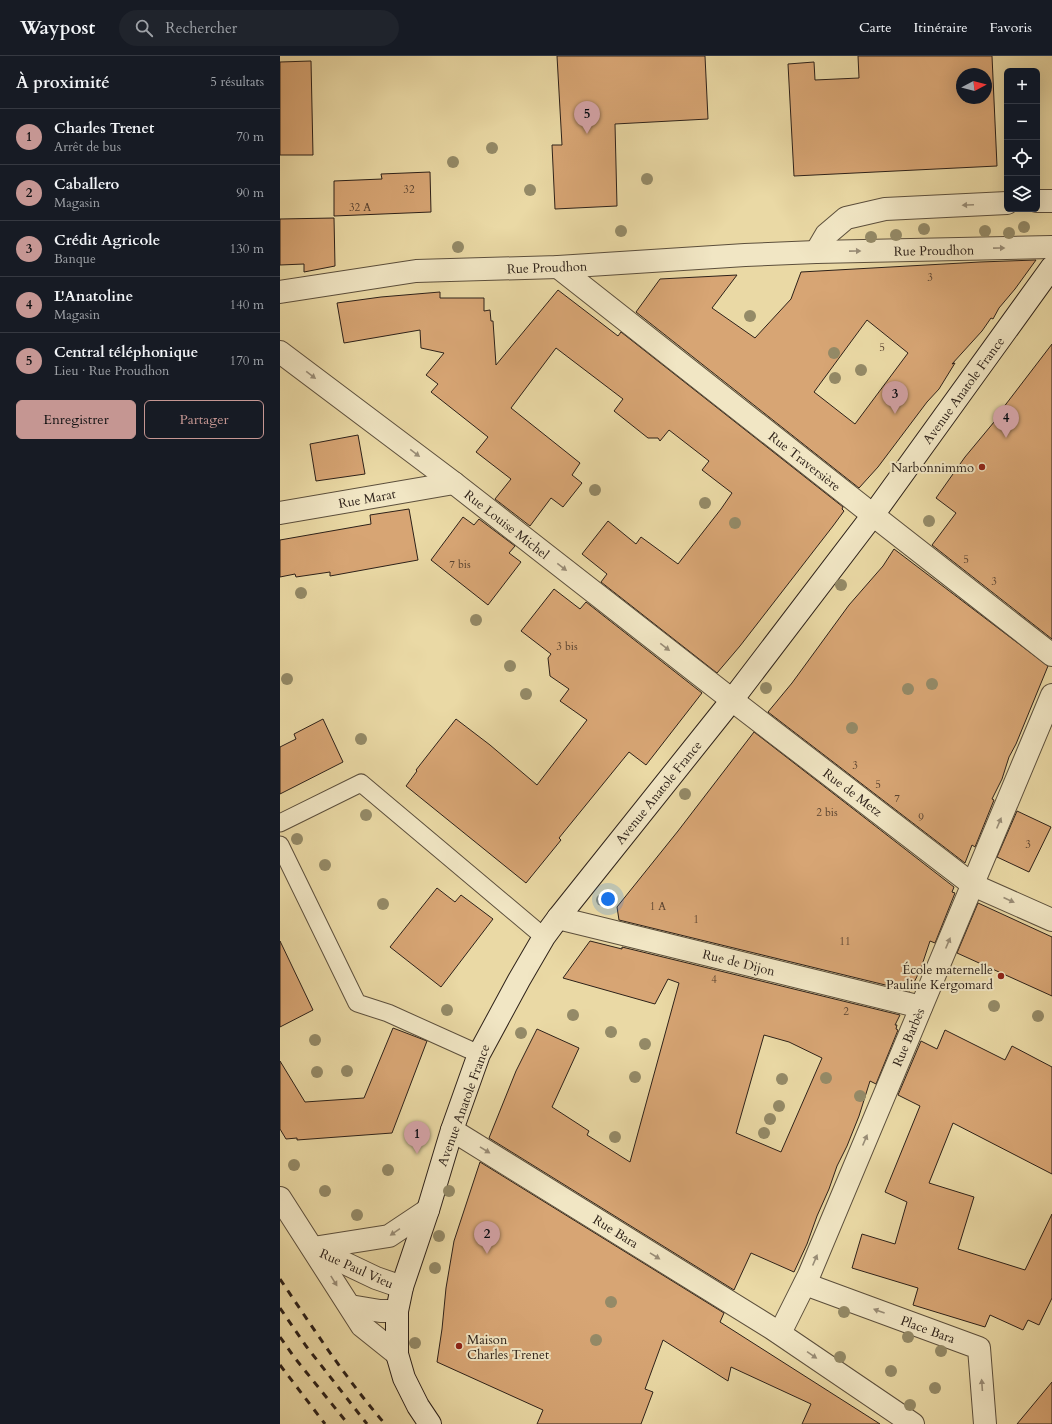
<!DOCTYPE html>
<html lang="fr">
<head>
<meta charset="utf-8">
<style>
	:root { --surface:#171b24; --page:#20242c; --text:#f1f3f6; --muted:#9ea1a6; --line:#363941; --accent:#c59692 }
	body { margin:0; font-family:Cardo,serif; background:var(--page); color:var(--text) }
	.controls { position:absolute; right:12px; top:12px; display:grid; overflow:hidden; border-radius:6px; box-shadow:0 4px 16px #0002 }
	.controls button { width:36px; height:36px; display:grid; place-items:center; padding:0; border:0; border-bottom:1px solid var(--line); background:var(--surface); color:var(--text); font:20px sans-serif }
	.compass { position:absolute; left:676px; top:12px; width:36px; height:36px; border-radius:50%; background:var(--surface); box-shadow:0 4px 16px #0002; rotate:83deg }
	.you { position:absolute; left:328px; top:843px; width:14px; height:14px; margin:-10px; border:3px solid #fff; border-radius:50%; background:#1a73e8; box-shadow:0 0 0 6px #1a73e833 }
	.badge { display:grid; place-items:center; width:26px; height:26px; border-radius:50%; background:var(--accent); color:#111; font-size:13px; font-weight:700 }
	.pin { position:absolute; translate:-50% -33px; filter:drop-shadow(0 1px 2px #0008) }
	.pin::after { content:''; position:absolute; top:21px; width:14px; height:12px; background:inherit; clip-path:polygon(0 0,100% 0,50% 100%) }
	.list { margin:0; padding:0; list-style:none }
	h2 { display:flex; justify-content:space-between; align-items:center; height:52px; margin:0; padding:0 16px; font-size:17px }
	h2 small { font-size:13px; font-weight:400; color:var(--muted) }
	.list li { display:grid; grid-template-columns:26px 1fr auto; gap:12px; align-items:center; box-sizing:border-box; height:56px; padding:0 16px; border-top:1px solid var(--line) }
	.list b { display:block; font-size:15px; white-space:nowrap }
	.list p { margin:0; font-size:13px; white-space:nowrap; color:var(--muted) }
	.list em { font-size:13px; font-style:normal; color:var(--muted) }
	.actions { display:flex; gap:8px; padding:12px 16px }
	.actions a { flex:1; padding:9px 0; border:1px solid var(--accent); border-radius:6px; text-align:center; font-size:14px; color:var(--accent) }
	.actions .main { background:var(--accent); color:#111 }
	.icon { flex:none; width:22px; height:22px; fill:none; stroke:currentColor; stroke-width:2; stroke-linecap:round; stroke-linejoin:round }
	.map { position:relative; flex:none; width:772px; height:1368px; overflow:hidden }
	header { display:flex; align-items:center; gap:24px; box-sizing:border-box; height:56px; padding:0 20px; background:var(--surface); border-bottom:1px solid var(--line) }
	header strong { font-size:19px }
	nav { display:flex; gap:22px; margin-inline-start:auto; font-size:14px }
	.search { width:280px; height:36px; background:var(--page); display:flex; align-items:center; gap:10px; box-sizing:border-box; padding:0 14px; border-radius:22px; color:var(--muted); font-size:15px }
	main { display:flex }
	aside { flex:1; background:var(--surface) }
	.map>svg:first-child { display:block }
	.building { fill:#d7a574; stroke:#2d2119; fill-rule:evenodd }
	.lines { fill:none; stroke-linecap:round; stroke-linejoin:round }
	.lane-casing { stroke:#5c4f3c; stroke-width:19 }
	.street-casing { stroke:#5c4f3c; stroke-width:24 }
	.secondary-casing { stroke:#2d2119; stroke-width:24 }
	.lane { stroke:#f1e6c4; stroke-width:17 }
	.street { stroke:#f1e6c4; stroke-width:22 }
	.secondary { stroke:#f1e6c4; stroke-width:22 }
	.rail { stroke:#2d2119; stroke-width:3; stroke-dasharray:7 7; stroke-linecap:butt }
	.tree { fill:#948a67 }
	.oneway { fill:#998d77 }
	.poi-dot { fill:#8f2418; stroke:#f1e6c4; stroke-width:1.5 }
	.labels { text-anchor:middle; stroke-width:4; stroke-linejoin:round; paint-order:stroke }
	.number-label { font-size:11px; fill:#584230 }
	.street-label { font-size:13px; fill:#2d2119; stroke:#f1e6c4 }
	.poi-label { font-size:13px; fill:#2d2119; stroke:#f1e6c4; text-anchor:end }
</style>
</head>
<body>
<header>
<strong>Waypost</strong>
<div class="search"><svg class="icon" aria-label="search" viewBox="0 0 24 24"><circle cx="10" cy="10" r="6"/><path d="M15 15l6 6"/></svg>Rechercher</div>
<nav><a>Carte</a><a>Itinéraire</a><a>Favoris</a></nav>
</header>
<main>
<aside>
<h2>À proximité<small>5 résultats</small></h2>
<ul class="list">
<li><span class="badge">1</span><div><b>Charles Trenet</b><p>Arrêt de bus</p></div><em>70 m</em></li>
<li><span class="badge">2</span><div><b>Caballero</b><p>Magasin</p></div><em>90 m</em></li>
<li><span class="badge">3</span><div><b>Crédit Agricole</b><p>Banque</p></div><em>130 m</em></li>
<li><span class="badge">4</span><div><b>L'Anatoline</b><p>Magasin</p></div><em>140 m</em></li>
<li><span class="badge">5</span><div><b>Central téléphonique</b><p>Lieu · Rue Proudhon</p></div><em>170 m</em></li>
</ul>
<div class="actions"><a class="main">Enregistrer</a><a>Partager</a></div>
</aside>
<div class="map">
<svg width="772" height="1368" viewBox="0 0 772 1368">
	<rect width="100%" height="100%" fill="#ead9a5"/>
	<filter id="stains"><feTurbulence type="fractalNoise" baseFrequency=".005" numOctaves="4"/><feColorMatrix values="0 0 0 0 .2 0 0 0 0 .09 0 0 0 0 .02 0 0 0 .5 -.17"/></filter>
	<radialGradient id="worn" r=".72"><stop offset=".6" stop-color="#630" stop-opacity="0"/><stop offset="1" stop-color="#630" stop-opacity=".3"/></radialGradient>
	<g class="building">
		<path d="M277,0h148l3,63 -93,5 2,82 -62,3 -3,-64h10z"/>
		<path d="M578,0h134l5,110 -203,10 -6,-112 26,-2 1,18 44,-2zM682,18h24v24h-24z"/>
		<path d="M31,5l2,94h-33v-93z"/>
		<path d="M150,116l1,40 -97,4v-35l48,-2 -1,-5z"/>
		<path d="M54,162l1,48 -31,6v-8l-24,1v-46z"/>
		<path d="M756,204l-21,29 -16,19 -6,11 -2,-1 -9,13 -30,33 3,-1 -16,26 -12,13 -49,65 -19,21 -223,-176 24,-33 77,-4 -25,33 43,30 36,-39 10,-27 179,-10zM587,264l41,33 -53,71 -41,-32z"/>
		<path d="M278,234l60,46 3,-4 222,175 -1,2 2,2 -11,15 -93,120 -23,27 -116,-91 6,-8 -25,-20 26,-33 28,23 5,-7 37,27 43,-55 11,-16 -30,-23 7,-9 -40,-31 -9,11 -2,-3h-10l-34,-27 9,-12 -67,-51 -45,60 69,55 -8,12 10,8 -19,24 -12,-9 -21,28 -35,-27 16,-20 -35,-27 12,-15 -57,-45 7,-8 -12,-9 18,-22 -23,-5 -1,-18 -76,13 -7,-40 44,-6 59,-5v6h44v13l6,-1 1,11h2l3,44z"/>
		<path d="M772,288v295l-120,-94 24,-32 -20,-15 29,-41 39,-47 -1,-2z"/>
		<path d="M78,379l7,39 -49,7 -6,-37z"/>
		<path d="M129,453l9,51 -88,16v-4l-34,5 -1,-3 -15,3v-37l91,-16 -1,-9z"/>
		<path d="M183,461l11,8 5,-6 36,27 -6,7 12,9 -33,43 -57,-45z"/>
		<path d="M614,493l154,117 -32,78 -7,13 -7,22 -10,20 2,1 -19,47 -3,-2 -7,18 -197,-151 24,-29 57,-78 34,-39z"/>
		<path d="M274,533l26,20 6,-7 116,91 -56,72 -17,-13 -70,86 2,2 -35,43 -120,-97 11,-15 -1,-1 40,-51 34,26 47,40 50,-65 -27,-19 9,-12 -19,-13 -2,-18 3,-4 -30,-23z"/>
		<path d="M43,663l20,43 -63,32v-47l16,-8 -2,-5z"/>
		<path d="M474,676l200,155 -2,5 3,1 -20,50 -5,-2 -9,27 -11,23 -291,-71 -2,-13 61,-76z"/>
		<path d="M737,755l34,16 -22,45 -32,-15z"/>
		<path d="M157,832l18,14 6,-7 32,24 -52,68 -51,-40z"/>
		<path d="M698,847l74,34v59l-95,-43z"/>
		<path d="M0,885l33,69 -33,17z"/>
		<path d="M310,885l32,8v-2l278,68 -5,10h2l-1,4 2,1 -22,54 -6,-3 -11,35 -12,30 -10,20 -8,23 -12,27 -10,28 -13,28 -43,-19 -17,37 -245,-152 27,-67 21,-42 42,19 -27,59 37,24 -2,4 43,27 49,-179 -11,-4 -13,25 -92,-26zM484,979l25,7 33,16 -41,94 -45,-19z"/>
		<path d="M113,972l34,13 -35,92 -95,7v-2l-11,1 -6,-10v-68l25,41 59,-4z"/>
		<path d="M665,974l60,30 7,-14 40,21v107l-99,-51 -24,60 45,14 -16,52 67,21 27,-56v84l-13,27 -11,-5 -5,10 -33,-15 -5,12 -72,-22 5,-17 -66,-20 10,-34 33,10 12,-42 -22,-10 35,-86 -22,-11 23,-54 16,8z"/>
		<path d="M200,1106l244,151 -4,9 160,102h-78l9,-20 -80,-37 -3,14 -65,-41 -18,49 8,3 -12,32h-104l6,-14 -106,-48 5,-33 4,-41 8,-47z"/>
		<path d="M772,1326v42h-35z"/>
	</g>
	<g class="lines">
		<defs>
			<g id="lane">
				<path d="M0,767l81,-40 183,154"/>
				<path d="M0,789l77,158 31,10 91,41"/>
			</g>
			<g id="street">
				<path d="M757,145h15"/>
				<path d="M536,196l10,-17 20,-17 39,-9 122,-6"/>
				<path d="M278,211l315,248 179,140"/>
				<path d="M0,236l136,-21 142,-4 187,-12 71,-3 236,-5"/>
				<path d="M0,296l174,131 278,217 241,185 79,35"/>
				<path d="M0,457l174,-30"/>
				<path d="M278,862l363,89"/>
				<path d="M172,1074l321,199 140,95"/>
				<path d="M0,1142l82,128 35,28"/>
				<path d="M33,1192l76,-12 39,-26"/>
				<path d="M33,1192l63,30 26,9"/>
				<path d="M525,1228l174,64 6,76"/>
				<path d="M70,1250l30,5h17"/>
				<path d="M500,1277l29,-58 243,-580"/>
			</g>
			<path id="secondary" d="M150,1368l-12,-18 -14,-28 -7,-24v-43l5,-24 26,-77 24,-80 27,-76 40,-74 25,-43 14,-19 174,-218 141,-185 179,-248"/>
		</defs>
		<use href="#lane" class="lane-casing"/>
		<use href="#street" class="street-casing"/>
		<use href="#secondary" class="secondary-casing"/>
		<use href="#lane" class="lane"/>
		<use href="#street" class="street"/>
		<use href="#secondary" class="secondary"/>
		<g class="rail">
			<path d="M0,1223c33,49 66,100 105,145"/>
			<path d="M0,1252l26,38 61,78"/>
			<path d="M0,1281l14,20 54,67"/>
			<path d="M0,1309l45,59"/>
		</g>
	</g>
	<g class="tree">
		<circle cx="212" cy="92" r="6"/>
		<circle cx="173" cy="106" r="6"/>
		<circle cx="367" cy="123" r="6"/>
		<circle cx="250" cy="134" r="6"/>
		<circle cx="744" cy="171" r="6"/>
		<circle cx="644" cy="173" r="6"/>
		<circle cx="341" cy="175" r="6"/>
		<circle cx="705" cy="175" r="6"/>
		<circle cx="729" cy="177" r="6"/>
		<circle cx="616" cy="179" r="6"/>
		<circle cx="591" cy="181" r="6"/>
		<circle cx="178" cy="191" r="6"/>
		<circle cx="470" cy="260" r="6"/>
		<circle cx="554" cy="297" r="6"/>
		<circle cx="581" cy="314" r="6"/>
		<circle cx="555" cy="322" r="6"/>
		<circle cx="315" cy="434" r="6"/>
		<circle cx="425" cy="447" r="6"/>
		<circle cx="649" cy="465" r="6"/>
		<circle cx="455" cy="467" r="6"/>
		<circle cx="561" cy="529" r="6"/>
		<circle cx="21" cy="537" r="6"/>
		<circle cx="196" cy="564" r="6"/>
		<circle cx="230" cy="610" r="6"/>
		<circle cx="7" cy="623" r="6"/>
		<circle cx="652" cy="628" r="6"/>
		<circle cx="486" cy="632" r="6"/>
		<circle cx="628" cy="633" r="6"/>
		<circle cx="246" cy="638" r="6"/>
		<circle cx="572" cy="672" r="6"/>
		<circle cx="81" cy="683" r="6"/>
		<circle cx="405" cy="738" r="6"/>
		<circle cx="86" cy="759" r="6"/>
		<circle cx="17" cy="783" r="6"/>
		<circle cx="45" cy="809" r="6"/>
		<circle cx="322" cy="844" r="6"/>
		<circle cx="103" cy="848" r="6"/>
		<circle cx="714" cy="950" r="6"/>
		<circle cx="167" cy="954" r="6"/>
		<circle cx="293" cy="959" r="6"/>
		<circle cx="758" cy="960" r="6"/>
		<circle cx="331" cy="976" r="6"/>
		<circle cx="241" cy="977" r="6"/>
		<circle cx="35" cy="984" r="6"/>
		<circle cx="365" cy="988" r="6"/>
		<circle cx="67" cy="1015" r="6"/>
		<circle cx="37" cy="1016" r="6"/>
		<circle cx="355" cy="1021" r="6"/>
		<circle cx="546" cy="1022" r="6"/>
		<circle cx="502" cy="1023" r="6"/>
		<circle cx="580" cy="1040" r="6"/>
		<circle cx="499" cy="1050" r="6"/>
		<circle cx="490" cy="1063" r="6"/>
		<circle cx="484" cy="1077" r="6"/>
		<circle cx="335" cy="1081" r="6"/>
		<circle cx="14" cy="1109" r="6"/>
		<circle cx="108" cy="1114" r="6"/>
		<circle cx="45" cy="1135" r="6"/>
		<circle cx="169" cy="1135" r="6"/>
		<circle cx="77" cy="1159" r="6"/>
		<circle cx="159" cy="1180" r="6"/>
		<circle cx="155" cy="1212" r="6"/>
		<circle cx="331" cy="1246" r="6"/>
		<circle cx="564" cy="1256" r="6"/>
		<circle cx="628" cy="1281" r="6"/>
		<circle cx="316" cy="1284" r="6"/>
		<circle cx="135" cy="1287" r="6"/>
		<circle cx="661" cy="1295" r="6"/>
		<circle cx="560" cy="1301" r="6"/>
		<circle cx="611" cy="1315" r="6"/>
		<circle cx="655" cy="1332" r="6"/>
		<circle cx="630" cy="1349" r="6"/>
	</g>
	<defs><path id="oneway-solid" d="M-6-.8H1V-3.2L6.5 0L1 3.2V.8H-6Z"/></defs>
	<g class="oneway">
		<use href="#oneway-solid" transform="translate(688 149) rotate(177)"/>
		<use href="#oneway-solid" transform="translate(719 192) rotate(-1)"/>
		<use href="#oneway-solid" transform="translate(575 195) rotate(-1)"/>
		<use href="#oneway-solid" transform="translate(31 319) rotate(37)"/>
		<use href="#oneway-solid" transform="translate(135 397) rotate(37)"/>
		<use href="#oneway-solid" transform="translate(282 511) rotate(38)"/>
		<use href="#oneway-solid" transform="translate(385 591) rotate(38)"/>
		<use href="#oneway-solid" transform="translate(719 767) rotate(-67)"/>
		<use href="#oneway-solid" transform="translate(729 844) rotate(24)"/>
		<use href="#oneway-solid" transform="translate(668 887) rotate(-67)"/>
		<use href="#oneway-solid" transform="translate(585 1084) rotate(-67)"/>
		<use href="#oneway-solid" transform="translate(205 1094) rotate(32)"/>
		<use href="#oneway-solid" transform="translate(115 1176) rotate(146)"/>
		<use href="#oneway-solid" transform="translate(375 1200) rotate(32)"/>
		<use href="#oneway-solid" transform="translate(535 1204) rotate(-67)"/>
		<use href="#oneway-solid" transform="translate(54 1225) rotate(58)"/>
		<use href="#oneway-solid" transform="translate(599 1255) rotate(-160)"/>
		<use href="#oneway-solid" transform="translate(532 1299) rotate(34)"/>
		<use href="#oneway-solid" transform="translate(702 1329) rotate(-94)"/>
	</g>
	<g class="poi-dot">
		<circle cx="702" cy="411" r="4"/>
		<circle cx="721" cy="920" r="4"/>
		<circle cx="179" cy="1290" r="4"/>
	</g>
	<g class="labels">
		<g class="number-label">
			<text x="129" y="137">32</text>
			<text x="80" y="155">32 A</text>
			<text x="650" y="225">3</text>
			<text x="602" y="295">5</text>
			<text x="686" y="507">5</text>
			<text x="180" y="512">7 bis</text>
			<text x="714" y="529">3</text>
			<text x="287" y="594">3 bis</text>
			<text x="575" y="713">3</text>
			<text x="598" y="732">5</text>
			<text x="617" y="746">7</text>
			<text x="547" y="760">2 bis</text>
			<text x="641" y="765">9</text>
			<text x="748" y="792">3</text>
			<text x="378" y="854">1 A</text>
			<text x="416" y="867">1</text>
			<text x="565" y="889">11</text>
			<text x="434" y="927">4</text>
			<text x="566" y="959">2</text>
		</g>
		<g class="street-label">
			<text transform="translate(654 194) rotate(-1)" y="5">Rue Proudhon</text>
			<text transform="translate(267 211) rotate(-2)" y="5">Rue Proudhon</text>
			<text transform="translate(683 334) rotate(-54)" y="5">Avenue Anatole France</text>
			<text transform="translate(525 405) rotate(38)" y="5">Rue Traversière</text>
			<text transform="translate(87 442) rotate(-10)" y="5">Rue Marat</text>
			<text transform="translate(227 468) rotate(38)" y="5">Rue Louise Michel</text>
			<text transform="translate(378 736) rotate(-51)" y="5">Avenue Anatole France</text>
			<text transform="translate(573 736) rotate(37)" y="5">Rue de Metz</text>
			<text transform="translate(459 906) rotate(14)" y="5">Rue de Dijon</text>
			<text transform="translate(628 981) rotate(-67)" y="5">Rue Barbès</text>
			<text transform="translate(183 1049) rotate(-70)" y="5">Avenue Anatole France</text>
			<text transform="translate(336 1175) rotate(32)" y="5">Rue Bara</text>
			<text transform="translate(77 1212) rotate(24)" y="5">Rue Paul Vieu</text>
			<text transform="translate(648 1273) rotate(20)" y="5">Place Bara</text>
		</g>
		<g class="poi-label">
			<text x="694" y="416">Narbonnimmo</text>
			<text x="713" y="918">École maternelle<tspan x="713" dy="15">Pauline Kergomard</tspan></text>
			<text x="187" y="1288" text-anchor="start">Maison<tspan x="187" dy="15">Charles Trenet</tspan></text>
		</g>
	</g>
	<rect width="100%" height="100%" filter="url(#stains)"/>
	<rect width="100%" height="100%" fill="url(#worn)"/>
</svg>
<div class="controls">
<button>+</button>
<button>−</button>
<button><svg class="icon" aria-label="locate" viewBox="0 0 24 24"><circle cx="12" cy="12" r="6"/><path d="M12 2v4M12 18v4M2 12h4M18 12h4"/></svg></button>
<button><svg class="icon" aria-label="layers" viewBox="0 0 24 24"><path d="M12 4l9 5-9 5-9-5zM3 14l9 5 9-5"/></svg></button>
</div>
<svg class="compass" viewBox="-18 -18 36 36"><path d="M0-13l5 13h-10z" fill="#e53935"/><path d="M0 13l5-13h-10z" fill="#9ea1a6"/></svg>
<div class="you"></div>
<div class="pin badge" style="left:137px;top:1098px">1</div>
<div class="pin badge" style="left:207px;top:1198px">2</div>
<div class="pin badge" style="left:615px;top:358px">3</div>
<div class="pin badge" style="left:726px;top:382px">4</div>
<div class="pin badge" style="left:307px;top:78px">5</div>
</div>
</main>
</body>
</html>
